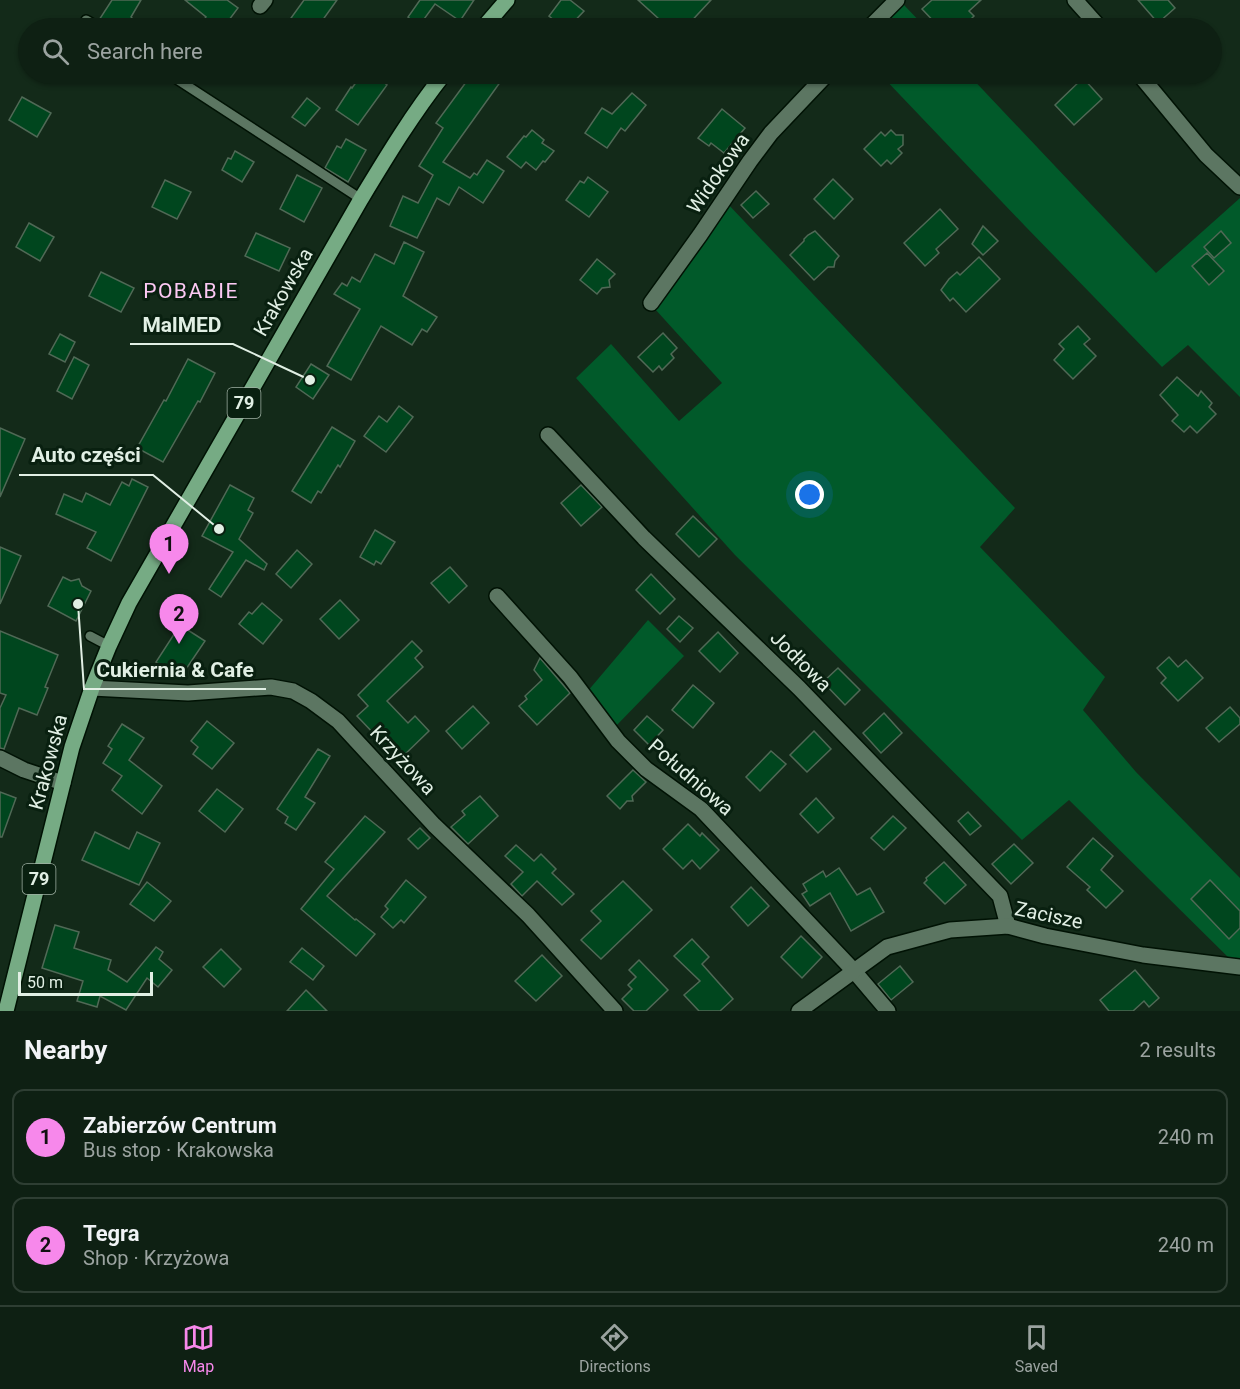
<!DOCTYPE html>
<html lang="en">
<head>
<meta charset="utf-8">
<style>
	:root { --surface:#0e2013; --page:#1c2d21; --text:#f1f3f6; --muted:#9ba3a0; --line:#2e3e33; --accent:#f788eb }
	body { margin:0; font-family:Roboto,sans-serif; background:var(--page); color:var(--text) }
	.scale { position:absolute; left:18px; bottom:15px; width:135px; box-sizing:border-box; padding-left:6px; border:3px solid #e1efe4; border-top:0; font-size:16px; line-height:21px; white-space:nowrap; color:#e1efe4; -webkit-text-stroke:4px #092010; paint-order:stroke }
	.you { position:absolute; left:810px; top:495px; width:21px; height:21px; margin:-15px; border:4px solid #fff; border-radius:50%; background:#1a73e8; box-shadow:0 0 0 9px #1a73e833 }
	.badge { display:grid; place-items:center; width:39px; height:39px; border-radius:50%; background:var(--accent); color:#111; font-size:20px; font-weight:700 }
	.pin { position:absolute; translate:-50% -50px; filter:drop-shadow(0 2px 3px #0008) }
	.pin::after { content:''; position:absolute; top:32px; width:21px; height:18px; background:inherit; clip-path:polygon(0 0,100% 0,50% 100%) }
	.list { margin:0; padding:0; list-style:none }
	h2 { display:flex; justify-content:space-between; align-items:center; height:78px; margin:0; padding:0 24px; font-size:26px }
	h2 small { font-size:20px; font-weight:400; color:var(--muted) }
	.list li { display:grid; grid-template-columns:39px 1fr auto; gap:18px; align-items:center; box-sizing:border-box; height:96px; margin:0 12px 12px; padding:0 12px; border:2px solid var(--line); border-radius:12px }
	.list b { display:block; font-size:22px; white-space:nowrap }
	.list p { margin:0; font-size:20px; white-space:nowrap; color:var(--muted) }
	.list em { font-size:20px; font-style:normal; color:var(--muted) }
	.icon { flex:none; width:33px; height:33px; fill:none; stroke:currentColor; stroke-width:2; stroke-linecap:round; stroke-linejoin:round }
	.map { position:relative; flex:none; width:1240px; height:1011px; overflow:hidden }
	.search { position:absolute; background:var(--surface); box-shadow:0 2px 4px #0004; left:18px; right:18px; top:18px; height:66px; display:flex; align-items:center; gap:15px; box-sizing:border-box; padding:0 21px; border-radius:33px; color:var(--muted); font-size:22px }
	.sheet { height:294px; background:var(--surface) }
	nav { display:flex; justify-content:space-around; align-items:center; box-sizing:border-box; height:84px; border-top:2px solid var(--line); background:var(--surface); font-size:16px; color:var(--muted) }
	nav a { display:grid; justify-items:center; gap:3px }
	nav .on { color:var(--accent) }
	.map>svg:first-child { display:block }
	.green { fill:#015a2a }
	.building { fill:#00461e; stroke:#506956; stroke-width:1.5 }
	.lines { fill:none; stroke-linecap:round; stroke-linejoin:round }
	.lane-casing { stroke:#001204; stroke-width:12 }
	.street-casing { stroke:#001204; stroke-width:18 }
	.primary-casing { stroke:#001204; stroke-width:18 }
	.lane { stroke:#5c7662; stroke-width:9 }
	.street { stroke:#5c7662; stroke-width:15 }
	.primary { stroke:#76ab84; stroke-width:15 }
	.labels { text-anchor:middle; stroke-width:6; stroke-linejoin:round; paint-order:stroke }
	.shield { fill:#092010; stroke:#a0b1a4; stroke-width:1.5 }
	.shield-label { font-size:18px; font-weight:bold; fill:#e1efe4 }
	.street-label { font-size:20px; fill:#e1efe4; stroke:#092010 }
	.neighbourhood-label { font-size:21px; letter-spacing:1.5px; fill:#fbc8f3; stroke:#092010 }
	.leader { fill:none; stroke:#e1efe4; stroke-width:2 }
	.callout-dot { fill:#e1efe4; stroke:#092010; stroke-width:2 }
	.callout-label { font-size:21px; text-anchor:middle; font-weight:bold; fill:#e1efe4; stroke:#092010; stroke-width:6; stroke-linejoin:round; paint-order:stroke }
</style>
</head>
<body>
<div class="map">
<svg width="1240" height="1011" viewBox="0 0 1240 1011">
	<rect width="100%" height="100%" fill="#132a19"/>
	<g class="green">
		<path d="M903,4l23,24h-48z"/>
		<path d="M880,74h88l188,199 84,-75v199l-52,-52 -26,22 -137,-141z"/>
		<path d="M727,203l288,305 -35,39 125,130 -22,33 53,62 104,106v84h-7l-164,-162 -47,40 -287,-285 -159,-177 35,-34 68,77 43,-38 -67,-74z"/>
		<path d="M648,620l36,36 -70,72 -27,-36z"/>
	</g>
	<g class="building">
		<path d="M112,0h29l-10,17 2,2 -7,9h-16l-11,-8z"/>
		<path d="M185,0h42l11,8 -15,20h-25l8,-11z"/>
		<path d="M304,0h33l-20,28h-10l-16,-10z"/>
		<path d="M420,0h54l-14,21 -25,-17 -16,22 -11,-9z"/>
		<path d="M561,0h9l14,11 -16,17h-4l-15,-12z"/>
		<path d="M638,0h73l-26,28h-16z"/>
		<path d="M932,0h49l-12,11 5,5 -2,2 1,1 -10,9h-23l-18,-19z"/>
		<path d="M1138,0h30l7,8 -17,15z"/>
		<path d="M362,74l7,5 4,-5 14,11 -29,40 -22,-15 15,-23 1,1z"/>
		<path d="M472,74h34l-63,88 27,16 4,-5 3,2 10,-15 17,11 -21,32 -24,-16 -10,18 -12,-7 -20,40 -27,-12 13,-30 15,7 15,-28 -14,-9 24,-38 -7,-5z"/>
		<path d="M1083,78l19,21 -28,26 -19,-20z"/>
		<path d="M632,93l14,12 -21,26 -4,-3 -14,20 -22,-15 17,-25 10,6z"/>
		<path d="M22,97l29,16 -14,24 -28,-17z"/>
		<path d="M307,98l13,10 -15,18 -13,-9z"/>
		<path d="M722,109l23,19 -21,25 -13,-10 -2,3 -11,-8z"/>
		<path d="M532,130l12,10 -2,3 12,8 -9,11 -2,-1 -7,9 -10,-8 -5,6 -14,-11 17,-21 2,1z"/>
		<path d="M891,130l5,5h7v10l-5,4 4,4 -11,11 -4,-4 -6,6 -17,-17 17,-17 4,4z"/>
		<path d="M346,139l20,11 -18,32 -23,-14 12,-22 4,2z"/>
		<path d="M235,151l19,11 -12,20 -20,-12 6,-12 3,1z"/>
		<path d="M297,175l25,13 -18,34 -24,-13z"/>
		<path d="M588,177l20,15 -19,25 -23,-17 14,-19 4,2z"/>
		<path d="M833,179l20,20 -19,20 -20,-20z"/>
		<path d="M165,180l26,12 -14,27 -25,-12z"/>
		<path d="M756,191l13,13 -16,14 -12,-13z"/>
		<path d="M940,209l18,20 -22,20 3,4 -14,13 -21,-23z"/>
		<path d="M29,223l25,14 -14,24 -24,-14z"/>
		<path d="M983,226l15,15 -15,14 -11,-11z"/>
		<path d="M815,231l24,25 -4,5 -1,6h-6l-14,13 -24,-25 14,-14v-2l4,-4z"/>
		<path d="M1221,231l10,12 -17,15 -10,-11z"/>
		<path d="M256,233l34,15 -11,23 -34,-15z"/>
		<path d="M404,242l20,10 -21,44 34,21 -10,15 -5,-3 -10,16 -31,-19 -30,54 -24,-14 33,-57 -26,-15 8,-11 5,3 5,-9 8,5 15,-28 19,10z"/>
		<path d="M1207,253l17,18 -15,14 -17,-19z"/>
		<path d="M979,257l21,22 -34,33 -13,-14 -3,3 -9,-11 8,-11 8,-7 3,3z"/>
		<path d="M597,259l18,15 -6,6 1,7 -8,1 -5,6 -17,-14z"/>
		<path d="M101,272l33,16 -13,24 -32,-16z"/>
		<path d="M1078,326l12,13 -6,5 12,12 -23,23 -19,-19 10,-11 -5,-5z"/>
		<path d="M663,333l14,15 -6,6 3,4 -12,12 -3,-4 -6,6 -15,-15z"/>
		<path d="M60,334l15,8 -10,20 -16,-8z"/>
		<path d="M74,357l15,8 -17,34 -15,-8z"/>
		<path d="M188,359l27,14 -15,29 -2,-1 -35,61 -26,-14 27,-48 2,1z"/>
		<path d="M311,364l18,11 -16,24 -17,-12z"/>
		<path d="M1177,377l21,19 3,-5 11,12 -3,4 7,7 -19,19 -7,-7 -6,6 -12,-11 6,-6 -18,-20z"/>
		<path d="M399,406l14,11 -27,35 -22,-16 15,-20 8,6z"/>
		<path d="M332,427l23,14 -15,26 -2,-2 -17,28 -3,-2 -7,12 -19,-12z"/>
		<path d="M0,428l25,11 -25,58z"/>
		<path d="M132,479l16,8 -37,74 -24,-13 9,-16 -40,-18 8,-20 18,8 4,-9 24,12 12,-23 7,4z"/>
		<path d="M230,485l24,13 -6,12 5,3 -14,26 28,25 -3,6 -18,-10 -25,37 -12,-8 24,-37 -31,-16z"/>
		<path d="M581,485l21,22 -21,19 -20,-23z"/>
		<path d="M693,516l24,23 -18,18 -23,-23z"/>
		<path d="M375,530l20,12 -14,22 -5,-3 -2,4 -14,-8z"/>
		<path d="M0,547l21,9 -21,48z"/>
		<path d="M297,550l15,14 -21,24 -15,-14z"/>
		<path d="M450,567l17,19 -18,17 -18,-20z"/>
		<path d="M651,574l24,25 -15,15 -24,-24z"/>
		<path d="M63,577l8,4 8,-2 3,7 9,5 -15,30 -28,-15z"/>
		<path d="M340,600l19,20 -20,19 -19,-20z"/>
		<path d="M262,603l20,17 -19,24 -24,-20 10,-12 3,2z"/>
		<path d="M679,616l14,12 -13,14 -13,-13z"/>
		<path d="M180,625l25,16 -25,37 -24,-16z"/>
		<path d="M0,631l58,24 -13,32 3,1 -11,27 -18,-7 -15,41 -4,-1v-40l6,-13 -6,-2z"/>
		<path d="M718,632l20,21 -18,19 -21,-21z"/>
		<path d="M412,641l10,10 -7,7 8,9 -36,34 21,22 7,-7 14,15 -30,29 -42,-44 11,-10 -10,-11z"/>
		<path d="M1169,657l9,10 8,-7 17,18 -25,23 -17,-18 5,-5 -9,-10z"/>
		<path d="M540,658l30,35 -33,32 -18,-19 8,-7 -2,-3 17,-16 -8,-10z"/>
		<path d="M838,668l22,22 -15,15 -22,-23z"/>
		<path d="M693,685l21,18 -21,25 -21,-18z"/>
		<path d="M473,706l16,17 -27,26 -16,-18z"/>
		<path d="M1230,707l10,11v6l-21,18 -13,-14z"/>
		<path d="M884,713l18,20 -21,20 -18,-20z"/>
		<path d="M647,716l16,14 -14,15 -15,-15z"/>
		<path d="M207,721l27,22 -22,26 -19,-15 5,-7 -7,-6z"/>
		<path d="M122,724l22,14 -15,22 33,26 -20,28 -30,-24 10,-14 -19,-13 9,-14 -4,-3z"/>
		<path d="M814,731l17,18 -24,23 -17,-17z"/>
		<path d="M318,749l12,7 -25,41 10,6 -19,27 -11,-7 3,-6 -11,-8z"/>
		<path d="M771,751l15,13 -26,27 -14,-14z"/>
		<path d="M633,770l13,12 -14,14 1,5h-6l-7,8 -13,-13z"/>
		<path d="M217,789l26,20 -18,23 -26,-21z"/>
		<path d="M0,792l16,6 -14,39h-2z"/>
		<path d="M480,796l18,20 -30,28 -17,-17 14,-12 -3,-4z"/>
		<path d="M816,798l18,20 -16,15 -18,-19z"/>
		<path d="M968,812l13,14 -11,9 -12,-14z"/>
		<path d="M365,816l20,16 -58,64 28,24 1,-1 19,15 -19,22 -55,-47 33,-40 -9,-7z"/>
		<path d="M893,816l13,12 -22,22 -13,-12z"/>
		<path d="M688,824l12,12 2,-3 17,17 -19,19 -8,-9 -9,9 -20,-20z"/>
		<path d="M420,828l10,10 -12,11 -10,-10z"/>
		<path d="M95,832l34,17 8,-17 23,11 -21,42 -57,-25z"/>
		<path d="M1093,838l20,18 -12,14 22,21 -17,17 -19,-18 3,-3 -23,-20z"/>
		<path d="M1014,844l19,19 -22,21 -19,-20z"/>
		<path d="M516,845l18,16 7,-7 15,15 -4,4 22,21 -12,11 -25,-24 -15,15 -11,-12 12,-12 -18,-16z"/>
		<path d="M944,862l22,23 -21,19 -21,-21 3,-3 -1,-2z"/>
		<path d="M839,868l18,27 13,-7 14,24 -33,19 -21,-38 -20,13 -8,-12 5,-3 -4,-7 20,-13 3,6z"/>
		<path d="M406,880l20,17 -22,26 -3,-3 -8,8 -12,-11 7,-8 -3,-3z"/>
		<path d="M1210,880l30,31v17l-11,11 -38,-40z"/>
		<path d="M623,881l29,29 -51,49 -20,-19 20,-19 -10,-10z"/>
		<path d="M147,882l24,19 -17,20 -24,-17z"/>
		<path d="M751,887l18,19 -21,20 -17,-19z"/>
		<path d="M55,925l24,7 -5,16 37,12 -3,10 19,12 29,-35 7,5 -4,7 13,11 -14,17 -11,-9 -21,32 -26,-14 -3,11 -20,-6 6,-20 -41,-13z"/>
		<path d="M801,936l21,21 -20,21 -21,-21z"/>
		<path d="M692,939l17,18 -7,7 31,35 -13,12h-21l-15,-16 16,-14 -26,-25z"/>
		<path d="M302,948l22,18 -11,14 -23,-18z"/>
		<path d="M221,949l20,20 -17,18 -21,-20z"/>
		<path d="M542,955l20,21 -26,25 -21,-20z"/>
		<path d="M639,960l29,30 -22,21h-12l-12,-12 10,-10 -4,-4 8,-8 -7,-7z"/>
		<path d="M900,966l13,16 -22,18 -13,-16z"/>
		<path d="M1135,970l24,28 -10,9 -5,-6 -11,10h-24l-9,-11z"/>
		<path d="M306,990l21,21h-40z"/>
	</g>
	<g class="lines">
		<defs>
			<g id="lane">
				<path d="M86,20l14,8"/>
				<path d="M169,74l192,125"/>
				<path d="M90,636l19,10"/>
			</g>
			<g id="street">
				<path d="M1075,0l25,28"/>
				<path d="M260,6l5,-6"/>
				<path d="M869,28l28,-28"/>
				<path d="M1139,74l67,81 34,32"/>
				<path d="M651,303l49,-68 50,-74 21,-28 56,-59"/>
				<path d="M548,435l96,103 155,150 201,208 8,30"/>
				<path d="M497,596l73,81 48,64 28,28 55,40 153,162 34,40"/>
				<path d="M92,688l96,5 83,-6 22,4 18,10 27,20 96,104 94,90 87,96"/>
				<path d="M0,758l24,12 39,13"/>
				<path d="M799,1011l88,-64 63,-17 58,-4 37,10 98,19 97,12"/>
			</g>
			<g id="primary">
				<path d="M483,28l24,-28"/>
				<path d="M6,1011l66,-264 20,-59 17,-42 20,-43 232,-404c26,-43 52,-86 83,-125"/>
			</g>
		</defs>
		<use href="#lane" class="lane-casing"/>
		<use href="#street" class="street-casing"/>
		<use href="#primary" class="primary-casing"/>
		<use href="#lane" class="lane"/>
		<use href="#street" class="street"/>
		<use href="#primary" class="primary"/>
	</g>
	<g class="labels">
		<g class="shield">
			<rect x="227.5" y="388" width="33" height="30" rx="4.5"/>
			<rect x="22.5" y="864" width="33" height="30" rx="4.5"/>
		</g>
		<g class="shield-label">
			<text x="244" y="409">79</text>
			<text x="39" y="885">79</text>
		</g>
		<g class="street-label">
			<text transform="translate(718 173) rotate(-55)" y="7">Widokowa</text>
			<text transform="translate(283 292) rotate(-60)" y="7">Krakowska</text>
			<text transform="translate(801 661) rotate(45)" y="7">Jodłowa</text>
			<text transform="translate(403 760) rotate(47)" y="7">Krzyżowa</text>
			<text transform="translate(48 762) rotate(-75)" y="7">Krakowska</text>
			<text transform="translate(691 777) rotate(41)" y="7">Południowa</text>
			<text transform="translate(1049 915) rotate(12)" y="7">Zacisze</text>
		</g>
		<g class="neighbourhood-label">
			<text x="191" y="298">POBABIE</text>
		</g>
	</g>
	<path class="leader" d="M310 380L233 344H130M219 529L153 475H19M78 604L84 689H266"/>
	<g class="callout-dot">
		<circle cx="310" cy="380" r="6"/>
		<circle cx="219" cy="529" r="6"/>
		<circle cx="78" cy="604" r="6"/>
	</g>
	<g class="callout-label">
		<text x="182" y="332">MalMED</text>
		<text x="86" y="462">Auto części</text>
		<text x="175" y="677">Cukiernia &amp; Cafe</text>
	</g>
</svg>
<div class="scale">50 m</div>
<div class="you"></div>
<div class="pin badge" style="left:169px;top:574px">1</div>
<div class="pin badge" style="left:179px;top:644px">2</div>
<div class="search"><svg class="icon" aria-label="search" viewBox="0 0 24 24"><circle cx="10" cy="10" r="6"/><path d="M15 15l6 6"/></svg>Search here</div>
</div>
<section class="sheet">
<h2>Nearby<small>2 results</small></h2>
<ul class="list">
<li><span class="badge">1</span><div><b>Zabierzów Centrum</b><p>Bus stop · Krakowska</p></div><em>240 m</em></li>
<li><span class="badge">2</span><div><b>Tegra</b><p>Shop · Krzyżowa</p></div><em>240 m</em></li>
</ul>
</section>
<nav>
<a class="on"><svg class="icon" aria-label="map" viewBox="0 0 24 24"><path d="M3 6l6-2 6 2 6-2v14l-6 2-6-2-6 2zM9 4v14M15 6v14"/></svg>Map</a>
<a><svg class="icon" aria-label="directions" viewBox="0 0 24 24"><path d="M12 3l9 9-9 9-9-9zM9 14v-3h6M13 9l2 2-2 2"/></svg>Directions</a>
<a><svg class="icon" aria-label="saved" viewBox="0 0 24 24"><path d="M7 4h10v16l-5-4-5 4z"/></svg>Saved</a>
</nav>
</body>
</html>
